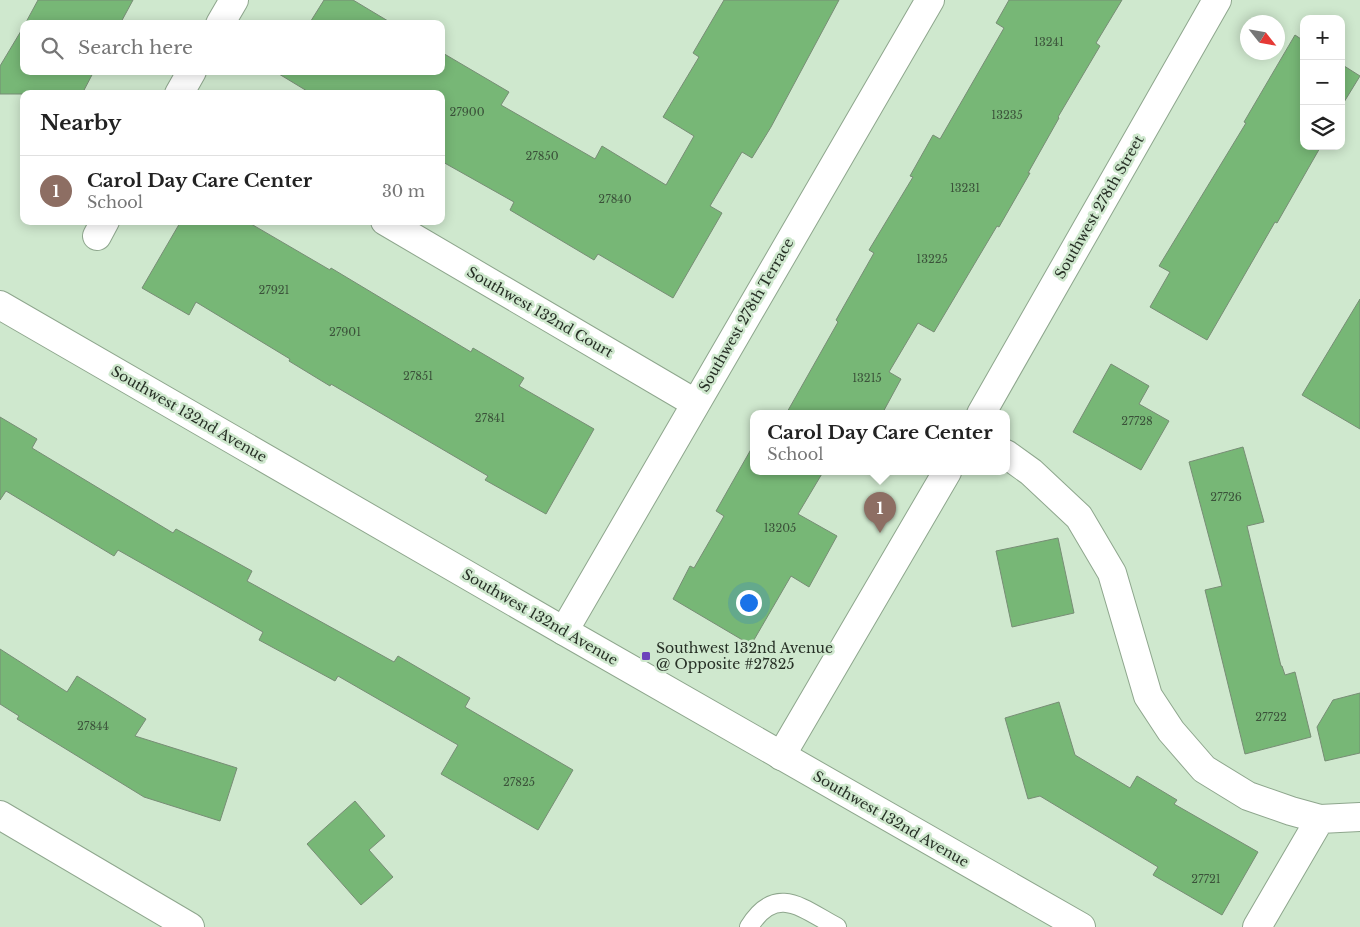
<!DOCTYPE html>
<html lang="en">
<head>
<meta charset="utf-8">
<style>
	:root { --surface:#fff; --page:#f2f2f2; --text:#222; --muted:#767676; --line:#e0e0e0; --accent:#0b8043 }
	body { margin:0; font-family:"Libre Baskerville",serif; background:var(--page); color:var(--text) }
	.controls { position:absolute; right:15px; top:15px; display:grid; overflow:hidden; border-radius:10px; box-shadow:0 2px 12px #0003 }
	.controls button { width:45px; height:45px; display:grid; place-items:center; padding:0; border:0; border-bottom:1px solid var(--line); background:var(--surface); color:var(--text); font:25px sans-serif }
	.compass { position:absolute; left:1240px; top:15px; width:45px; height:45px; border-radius:50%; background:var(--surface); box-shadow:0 2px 12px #0003; rotate:121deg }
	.you { position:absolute; left:748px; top:602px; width:18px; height:18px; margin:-12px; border:4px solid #fff; border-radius:50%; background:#1a73e8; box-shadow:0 0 0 8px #1a73e833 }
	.badge { display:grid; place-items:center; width:32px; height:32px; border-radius:50%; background:var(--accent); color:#fff; font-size:16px; font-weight:700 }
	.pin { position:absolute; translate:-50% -41px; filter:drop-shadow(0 1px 2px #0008) }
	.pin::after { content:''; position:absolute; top:26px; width:18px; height:15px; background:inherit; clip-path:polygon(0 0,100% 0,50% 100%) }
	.popup { position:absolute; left:750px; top:410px; width:260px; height:65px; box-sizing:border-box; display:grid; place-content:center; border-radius:10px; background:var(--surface); filter:drop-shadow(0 1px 4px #0005); font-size:16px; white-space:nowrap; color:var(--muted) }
	.popup b { font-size:19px; color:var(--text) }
	.popup::after { content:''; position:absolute; left:50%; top:100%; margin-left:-10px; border:10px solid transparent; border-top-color:var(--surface) }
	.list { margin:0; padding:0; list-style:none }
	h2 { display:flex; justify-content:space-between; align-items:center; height:65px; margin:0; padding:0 20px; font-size:21px }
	h2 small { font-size:16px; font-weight:400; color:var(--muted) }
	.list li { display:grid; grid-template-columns:32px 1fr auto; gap:15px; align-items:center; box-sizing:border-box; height:70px; padding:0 20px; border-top:1px solid var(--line) }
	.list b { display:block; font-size:19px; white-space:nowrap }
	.list p { margin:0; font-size:16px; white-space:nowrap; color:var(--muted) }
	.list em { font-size:16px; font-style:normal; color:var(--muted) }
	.icon { flex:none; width:28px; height:28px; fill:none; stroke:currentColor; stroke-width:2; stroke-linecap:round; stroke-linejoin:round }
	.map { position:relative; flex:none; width:1360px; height:927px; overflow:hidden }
	.search { position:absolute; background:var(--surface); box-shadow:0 2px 12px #0003; left:20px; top:20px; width:425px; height:55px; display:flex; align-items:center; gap:12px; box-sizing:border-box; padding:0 18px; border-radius:10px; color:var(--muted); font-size:19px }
	.panel { position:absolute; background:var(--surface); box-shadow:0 2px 12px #0003; left:20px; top:90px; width:425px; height:135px; border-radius:10px }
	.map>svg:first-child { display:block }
	.building { fill:#77b776; stroke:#778d75 }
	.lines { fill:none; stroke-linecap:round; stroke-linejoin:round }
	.lane-casing { stroke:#8ea68d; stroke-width:20 }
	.street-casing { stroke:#8ea68d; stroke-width:30 }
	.secondary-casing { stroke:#8ea68d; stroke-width:30 }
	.lane { stroke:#fff; stroke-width:18 }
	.street { stroke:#fff; stroke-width:28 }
	.secondary { stroke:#fff; stroke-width:28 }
	.poi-dot { fill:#6c43bb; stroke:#cfe8ce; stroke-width:2 }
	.labels { text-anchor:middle; stroke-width:5; stroke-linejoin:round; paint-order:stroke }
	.number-label { font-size:11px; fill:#3b523a }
	.street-label { font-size:14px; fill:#273026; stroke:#cfe8ce }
	.poi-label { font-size:14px; fill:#273026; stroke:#cfe8ce; text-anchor:start }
</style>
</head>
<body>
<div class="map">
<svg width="1360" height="927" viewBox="0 0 1360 927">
	<rect width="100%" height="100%" fill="#cfe8ce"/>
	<g class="building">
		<path d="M38,0h95l-13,24h-95z"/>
		<path d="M324,0h29l40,24h-84z"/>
		<path d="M724,0h115l-68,127 -19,31 -10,-6 -32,54 12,7 -49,85 -75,-44 -4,6 -84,-50 4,-8 -73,-41v-67h-129l-33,-20 2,-3h160v-19l68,40 -8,13 94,54 7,-13 64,39 28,-49 -31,-19 36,-60 -6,-4z"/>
		<path d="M1009,0h113l-26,43 4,3 -42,71 1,1 -31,55h2l-31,54 -2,-1 -63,106 -16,-9 -29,49 12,7 -19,35h-96l52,-92 -2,-2 38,-67 -5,-3 44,-73 -3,-1 23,-41 7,4 64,-111 -8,-5z"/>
		<path d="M24,26v45h70l-12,23h-82v-28z"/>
		<path d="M1295,35l9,6v105h17l-44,77 -2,-1 -68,118 -57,-33 20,-35 -11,-6 87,-143 -2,-1z"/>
		<path d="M1341,64l19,12 -19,31z"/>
		<path d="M181,221h65l84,49 1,-2 140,84 2,-4 51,30 -5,8 75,43 -48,85 -61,-34 3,-4 -157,-92 -1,2 -41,-25 1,-2 -94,-57 -7,13 -47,-27z"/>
		<path d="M1360,299v130l-58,-34z"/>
		<path d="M1111,364l38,22 -10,18 30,17 -28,49 -68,-38z"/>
		<path d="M0,417l37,22 -5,9 141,85 3,-4 76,42 -5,10 147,81 4,-6 72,42 -5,9 108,63 -35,60 -97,-56 17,-29 -120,-69 -3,5 -76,-41 4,-8 -145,-82 -4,6 -108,-65 -6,9z"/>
		<path d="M754,444v28h69l-25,42 39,22 -28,51 -18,-11 -40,69 -78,-46 17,-33 4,2 30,-52 -8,-5z"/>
		<path d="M1243,447l21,75 -17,4 34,140h1l3,9 10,-3 16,65 -66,17 -40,-164 17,-4 -33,-124z"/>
		<path d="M1058,538l16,75 -62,14 -16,-76z"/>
		<path d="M0,649l67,43 10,-16 69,43 -11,17 102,32 -17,53 -76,-24 -127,-78 2,-3 -19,-12z"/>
		<path d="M1360,693v60l-35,8 -8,-34 16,-27z"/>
		<path d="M1059,702l16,53 55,33 7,-12 40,24 -3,4 84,48 -36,63 -69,-40 5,-8 -118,-71 -12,3 -23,-81z"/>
		<path d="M355,801l30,35 -16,14 24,27 -32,28 -54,-61z"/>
	</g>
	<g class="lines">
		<defs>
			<path id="lane" d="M749,927c27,-44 54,-18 88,0"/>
			<g id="street">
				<path d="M220,24l14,-24"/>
				<path d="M179,94l13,-23"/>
				<path d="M385,221l310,182"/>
				<path d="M97,236l8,-15"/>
				<path d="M981,414l236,-414"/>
				<path d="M1006,454l25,18 48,45 33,56 36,123 23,35 33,38 44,27 43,15 29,8"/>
				<path d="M564,631l366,-631"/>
				<path d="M781,756l166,-284"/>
				<path d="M0,815l190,112"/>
				<path d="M1257,927l63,-108 40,-2"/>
			</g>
			<path id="secondary" d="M0,305l564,326 517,296"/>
		</defs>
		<use href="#lane" class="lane-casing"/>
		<use href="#street" class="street-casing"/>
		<use href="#secondary" class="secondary-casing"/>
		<use href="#lane" class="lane"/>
		<use href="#street" class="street"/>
		<use href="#secondary" class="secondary"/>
	</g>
	<rect class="poi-dot" x="641" y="651" width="10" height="10" rx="2.5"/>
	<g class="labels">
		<g class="number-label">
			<text x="1049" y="46">13241</text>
			<text x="467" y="116">27900</text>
			<text x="1007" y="119">13235</text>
			<text x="542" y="160">27850</text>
			<text x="965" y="192">13231</text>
			<text x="615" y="203">27840</text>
			<text x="932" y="263">13225</text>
			<text x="274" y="294">27921</text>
			<text x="345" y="336">27901</text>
			<text x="418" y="380">27851</text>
			<text x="867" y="382">13215</text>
			<text x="490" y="422">27841</text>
			<text x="1137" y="425">27728</text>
			<text x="1226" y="501">27726</text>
			<text x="780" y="532">13205</text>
			<text x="1271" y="721">27722</text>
			<text x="93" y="730">27844</text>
			<text x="519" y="786">27825</text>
			<text x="1206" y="883">27721</text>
		</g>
		<g class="street-label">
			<text transform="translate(1099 207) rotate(-60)" y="5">Southwest 278th Street</text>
			<text transform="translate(540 312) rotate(30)" y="5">Southwest 132nd Court</text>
			<text transform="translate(746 315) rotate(-60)" y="5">Southwest 278th Terrace</text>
			<text transform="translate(189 414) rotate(30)" y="5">Southwest 132nd Avenue</text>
			<text transform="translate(540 617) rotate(30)" y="5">Southwest 132nd Avenue</text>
			<text transform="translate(891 819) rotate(30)" y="5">Southwest 132nd Avenue</text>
		</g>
		<g class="poi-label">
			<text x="656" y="653">Southwest 132nd Avenue<tspan x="656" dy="16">@ Opposite #27825</tspan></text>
		</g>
	</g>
</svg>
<div class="controls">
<button>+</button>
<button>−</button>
<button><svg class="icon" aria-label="layers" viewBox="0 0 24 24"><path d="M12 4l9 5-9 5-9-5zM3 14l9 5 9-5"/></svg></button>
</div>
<svg class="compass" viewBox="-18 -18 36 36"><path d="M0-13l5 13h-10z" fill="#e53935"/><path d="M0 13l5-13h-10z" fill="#767676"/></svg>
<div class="you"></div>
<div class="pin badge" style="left:880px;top:533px;background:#8d6e63">1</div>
<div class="popup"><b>Carol Day Care Center</b>School</div>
<div class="search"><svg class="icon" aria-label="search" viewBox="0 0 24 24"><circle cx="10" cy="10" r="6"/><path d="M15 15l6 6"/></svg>Search here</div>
<section class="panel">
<h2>Nearby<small></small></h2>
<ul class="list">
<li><span class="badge" style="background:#8d6e63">1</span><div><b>Carol Day Care Center</b><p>School</p></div><em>30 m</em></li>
</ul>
</section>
</div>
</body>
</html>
